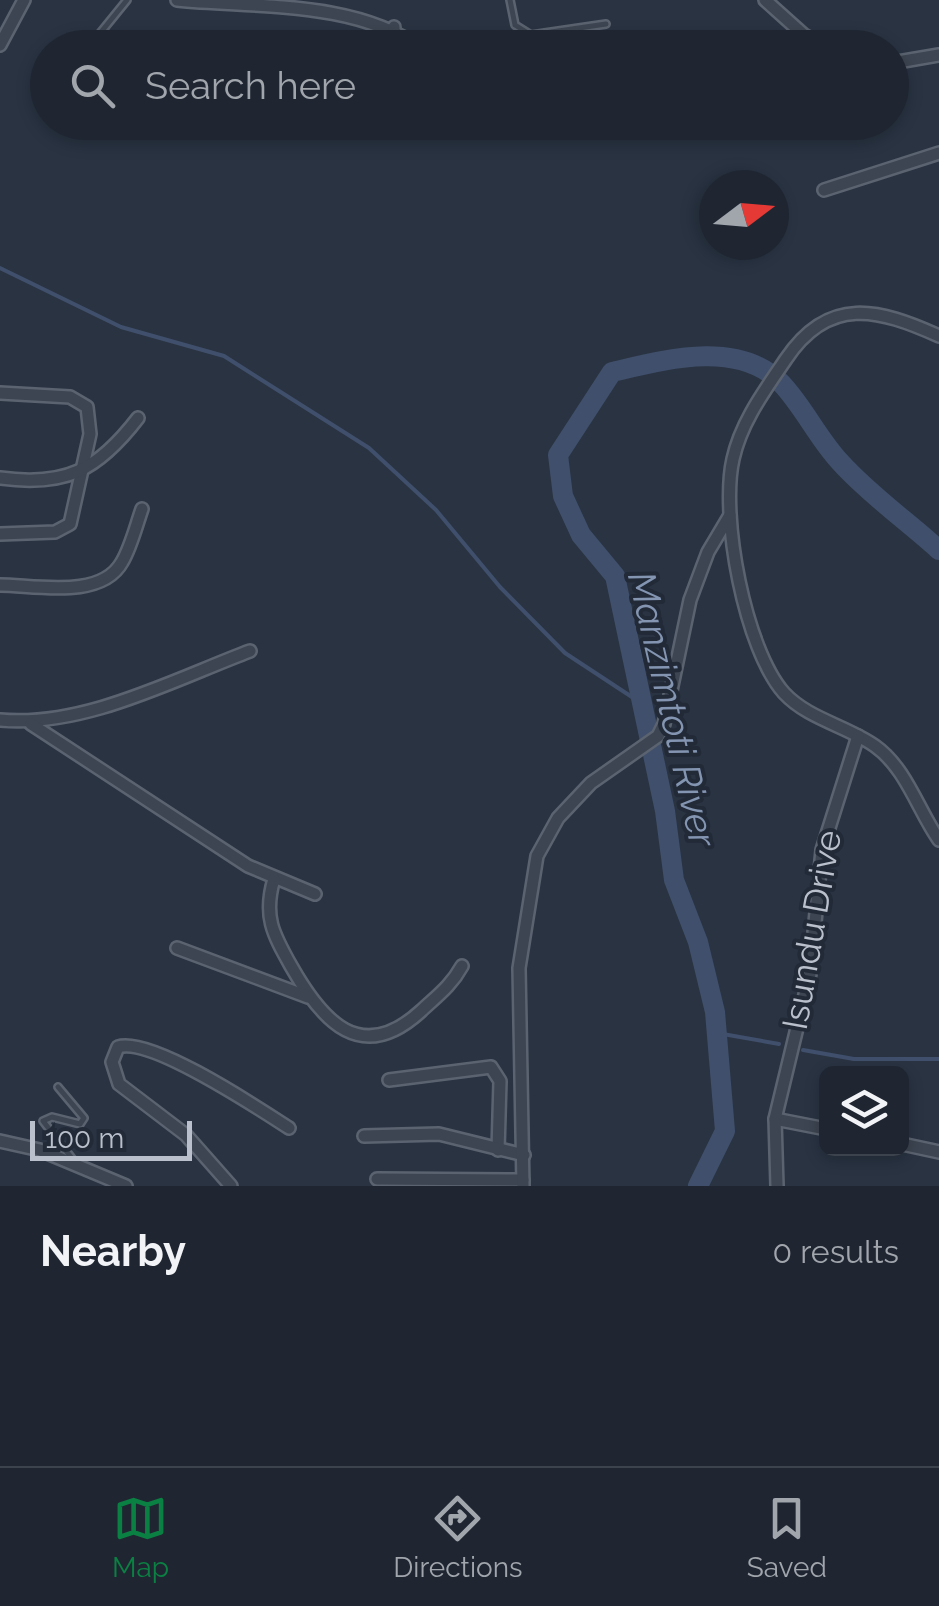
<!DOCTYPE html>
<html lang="en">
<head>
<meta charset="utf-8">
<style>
	:root { --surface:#1f2632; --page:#2c323e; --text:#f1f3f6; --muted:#a1a5ac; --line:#3c434d; --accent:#0b8043 }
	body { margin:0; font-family:Raleway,sans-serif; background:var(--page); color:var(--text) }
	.controls { position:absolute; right:30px; bottom:30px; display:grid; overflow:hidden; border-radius:15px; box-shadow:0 5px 15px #0003 }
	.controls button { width:90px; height:90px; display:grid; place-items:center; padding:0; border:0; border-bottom:2px solid var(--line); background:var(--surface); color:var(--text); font:50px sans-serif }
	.compass { position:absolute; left:699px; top:170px; width:90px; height:90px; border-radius:50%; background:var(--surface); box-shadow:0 5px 15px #0003; rotate:74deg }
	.scale { position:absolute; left:30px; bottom:25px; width:162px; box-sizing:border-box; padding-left:10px; border:5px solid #bac0cc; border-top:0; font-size:28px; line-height:35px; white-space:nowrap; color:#bac0cc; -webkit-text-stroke:8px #222a38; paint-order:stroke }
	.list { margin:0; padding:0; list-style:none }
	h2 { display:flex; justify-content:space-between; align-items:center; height:130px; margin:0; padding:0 40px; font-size:42px }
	h2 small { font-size:32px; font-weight:400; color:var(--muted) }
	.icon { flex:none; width:55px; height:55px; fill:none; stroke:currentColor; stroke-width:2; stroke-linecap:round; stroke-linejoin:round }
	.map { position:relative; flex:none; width:939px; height:1186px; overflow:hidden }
	.search { position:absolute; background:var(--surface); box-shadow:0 5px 15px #0003; left:30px; right:30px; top:30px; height:110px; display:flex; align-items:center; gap:25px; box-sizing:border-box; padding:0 35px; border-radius:55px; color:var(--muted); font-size:38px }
	.sheet { height:280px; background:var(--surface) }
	nav { display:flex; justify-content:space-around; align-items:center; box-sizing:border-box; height:140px; border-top:2px solid var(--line); background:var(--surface); font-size:28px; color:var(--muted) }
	nav a { display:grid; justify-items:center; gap:5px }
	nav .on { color:var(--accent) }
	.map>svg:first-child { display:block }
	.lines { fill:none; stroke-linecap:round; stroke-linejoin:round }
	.stream { stroke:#404f6b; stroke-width:4 }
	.river { stroke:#404f6b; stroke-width:20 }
	.lane-casing { stroke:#5b6370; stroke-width:10 }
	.street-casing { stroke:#5b6370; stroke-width:16 }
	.lane { stroke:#3d4552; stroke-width:5 }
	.street { stroke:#3d4552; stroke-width:11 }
	.labels { text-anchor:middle; stroke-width:8; stroke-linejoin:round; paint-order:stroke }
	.street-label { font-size:35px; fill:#bac0cc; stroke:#222a38 }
	.water-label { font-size:38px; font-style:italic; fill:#8495b2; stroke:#222a38 }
</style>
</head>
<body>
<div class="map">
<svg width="939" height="1186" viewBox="0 0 939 1186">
	<rect width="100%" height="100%" fill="#293342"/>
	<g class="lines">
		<g class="stream">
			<path d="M0,268l121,59 103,29 145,92 67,62 64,77 65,66 76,50"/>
			<path d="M717,1033l62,11"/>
			<path d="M803,1050l51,9h85"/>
		</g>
		<path class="river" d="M698,1186l27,-55 -10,-119 -17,-70 -24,-62 -9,-69 -50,-235 -34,-41 -18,-39 -5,-41 54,-83c52,-12 126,-33 169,11 23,24 37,56 60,80 29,32 66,58 98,87"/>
		<defs>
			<g id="lane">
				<path d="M510,0l5,25 16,10 75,-11"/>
				<path d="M97,37l30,-37"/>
				<path d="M58,1087l26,31 -4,6 -28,-7 -9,4 31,40"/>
			</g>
			<g id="street">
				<path d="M177,0c79,8 178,0 243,48"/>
				<path d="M765,0l39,35 22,13"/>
				<path d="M0,45l24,-45"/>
				<path d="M393,48l1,-21"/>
				<path d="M892,63l47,-8"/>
				<path d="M824,190l115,-37"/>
				<path d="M939,336c-60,-27 -110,-41 -153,23 -21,31 -45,63 -53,100 -13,57 12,190 51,234 24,26 63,33 91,53 31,22 43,64 64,94"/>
				<path d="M0,393l70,4 17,10 3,27 -20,90 -15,8 -55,2"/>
				<path d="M0,478c66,9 98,-8 138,-60"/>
				<path d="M0,585c34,0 101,15 122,-23 9,-15 14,-36 20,-53"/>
				<path d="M0,720c83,8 173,-40 250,-69"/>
				<path d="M31,724l217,142 67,28"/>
				<path d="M274,879c-11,37 -1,55 17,87 31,55 70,100 130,45 16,-15 30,-25 41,-45"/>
				<path d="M177,948l131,49"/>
				<path d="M389,1080l102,-13 9,14 -2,69"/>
				<path d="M775,1119l51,10"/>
				<path d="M364,1136l75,-2 85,21"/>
				<path d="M0,1141l40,9 86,36"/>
				<path d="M902,1144l37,8"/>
				<path d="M377,1179l146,1"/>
				<path d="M231,1186l-45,-51 -67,-51 -7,-22 6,-15c32,-11 140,61 171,81"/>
				<path d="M523,1186l-4,-218 18,-112 21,-38 33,-35 67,-47 6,-12 26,-124 18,-48 22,-37"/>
				<path d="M777,1186l-2,-67 35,-145 12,-124 36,-114"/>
			</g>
		</defs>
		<use href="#lane" class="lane-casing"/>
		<use href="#street" class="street-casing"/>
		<use href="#lane" class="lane"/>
		<use href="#street" class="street"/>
	</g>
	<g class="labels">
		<g class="street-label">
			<text transform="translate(812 930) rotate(-80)" y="12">Isundu Drive</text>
		</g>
		<g class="water-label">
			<text transform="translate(672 709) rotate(77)" y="13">Manzimtoti River</text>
		</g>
	</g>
</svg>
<div class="controls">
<button><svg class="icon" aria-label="layers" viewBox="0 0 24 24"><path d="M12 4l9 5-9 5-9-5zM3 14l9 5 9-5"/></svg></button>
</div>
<svg class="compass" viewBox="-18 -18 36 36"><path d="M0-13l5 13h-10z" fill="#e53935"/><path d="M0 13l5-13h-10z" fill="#a1a5ac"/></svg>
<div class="scale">100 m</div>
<div class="search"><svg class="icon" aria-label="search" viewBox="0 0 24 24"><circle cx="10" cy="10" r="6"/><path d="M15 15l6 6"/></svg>Search here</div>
</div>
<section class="sheet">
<h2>Nearby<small>0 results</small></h2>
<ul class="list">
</ul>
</section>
<nav>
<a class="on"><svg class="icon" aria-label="map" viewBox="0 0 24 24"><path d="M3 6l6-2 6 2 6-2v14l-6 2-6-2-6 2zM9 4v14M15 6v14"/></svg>Map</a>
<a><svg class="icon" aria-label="directions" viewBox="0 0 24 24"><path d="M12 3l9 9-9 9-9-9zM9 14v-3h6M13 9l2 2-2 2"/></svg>Directions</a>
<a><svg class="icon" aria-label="saved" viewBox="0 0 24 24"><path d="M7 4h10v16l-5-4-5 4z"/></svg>Saved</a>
</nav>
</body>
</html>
